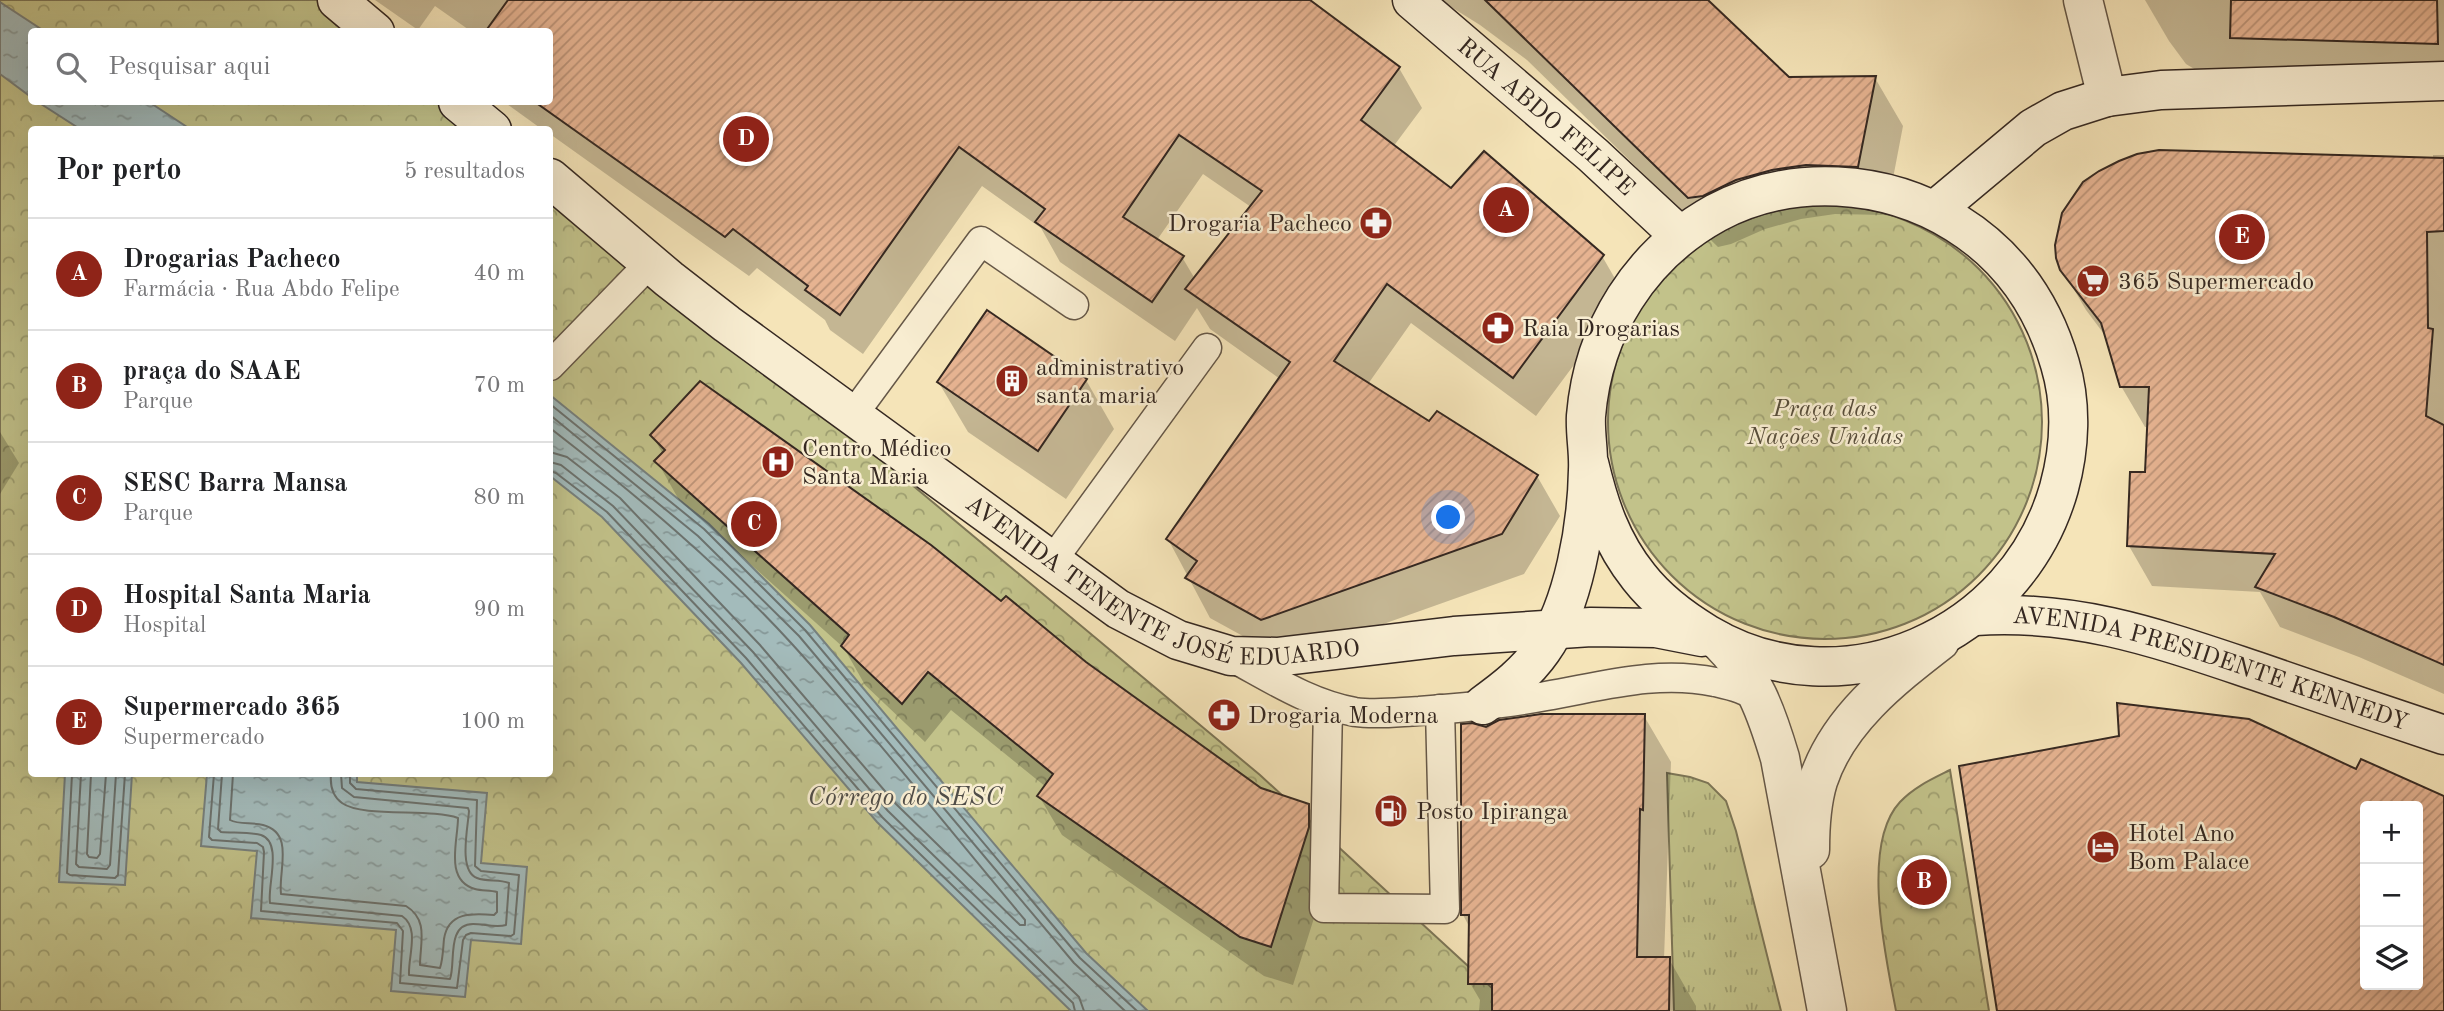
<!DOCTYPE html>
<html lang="pt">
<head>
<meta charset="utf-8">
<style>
	:root { --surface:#fff; --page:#f2f2f2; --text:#202124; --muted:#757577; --line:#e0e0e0; --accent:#8f2418 }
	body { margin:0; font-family:"Old Standard TT",serif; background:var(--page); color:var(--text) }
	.controls { position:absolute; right:21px; bottom:21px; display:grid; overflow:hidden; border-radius:7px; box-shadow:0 7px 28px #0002 }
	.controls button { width:63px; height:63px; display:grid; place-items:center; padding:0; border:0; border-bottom:2px solid var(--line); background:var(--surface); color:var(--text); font:35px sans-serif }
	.you { position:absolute; left:1449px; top:518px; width:24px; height:24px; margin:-18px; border:5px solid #fff; border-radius:50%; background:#1a73e8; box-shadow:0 0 0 10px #1a73e833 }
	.badge { display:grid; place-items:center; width:46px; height:46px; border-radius:50%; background:var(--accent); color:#fff; font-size:23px; font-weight:700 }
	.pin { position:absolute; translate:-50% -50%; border:4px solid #fff; box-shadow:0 2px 7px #0006 }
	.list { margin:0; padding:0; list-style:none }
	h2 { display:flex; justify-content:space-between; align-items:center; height:91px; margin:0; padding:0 28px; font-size:30px }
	h2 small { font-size:23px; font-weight:400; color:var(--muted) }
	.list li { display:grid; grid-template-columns:46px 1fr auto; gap:21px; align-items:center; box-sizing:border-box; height:112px; padding:0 28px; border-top:2px solid var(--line) }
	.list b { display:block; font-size:26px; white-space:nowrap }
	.list p { margin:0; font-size:23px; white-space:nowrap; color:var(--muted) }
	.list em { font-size:23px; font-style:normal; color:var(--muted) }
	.icon { flex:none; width:38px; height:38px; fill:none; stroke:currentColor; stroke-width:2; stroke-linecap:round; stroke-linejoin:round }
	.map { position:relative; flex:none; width:2444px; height:1011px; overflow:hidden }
	.search { position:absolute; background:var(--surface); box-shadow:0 7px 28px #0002; left:28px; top:28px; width:525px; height:77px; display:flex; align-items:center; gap:18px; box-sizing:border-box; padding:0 24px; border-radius:7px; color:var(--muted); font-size:26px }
	.panel { position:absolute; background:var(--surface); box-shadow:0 7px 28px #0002; left:28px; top:126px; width:525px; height:651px; border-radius:7px }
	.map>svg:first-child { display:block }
	.grass { fill:url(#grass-tufts); stroke:#7c7556; stroke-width:2 }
	.park { fill:url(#park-crowns); stroke:#7c7556; stroke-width:2 }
	.water { fill:url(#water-ripples); stroke:#77807d; stroke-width:2 }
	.shadow { fill:#0003; fill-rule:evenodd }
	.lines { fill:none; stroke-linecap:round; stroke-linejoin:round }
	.shore { stroke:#6c726e; stroke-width:2 }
	.building { fill:url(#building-hatch); stroke:#352821; stroke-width:2; fill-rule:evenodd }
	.service-casing { stroke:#655747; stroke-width:31 }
	.minor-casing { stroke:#655747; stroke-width:41 }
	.tertiary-casing { stroke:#655747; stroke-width:41 }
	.secondary-casing { stroke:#352821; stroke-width:41 }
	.service { stroke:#f8edd1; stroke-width:28 }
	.minor { stroke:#f8edd1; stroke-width:38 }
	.tertiary { stroke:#f8edd1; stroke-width:38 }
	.secondary { stroke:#f8edd1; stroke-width:38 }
	.labels { text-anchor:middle; stroke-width:5; stroke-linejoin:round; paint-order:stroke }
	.street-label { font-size:24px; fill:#352821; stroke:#f8edd1 }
	.poi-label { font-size:24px; fill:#352821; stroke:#f8edd1; text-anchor:start }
	.park-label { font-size:24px; font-style:italic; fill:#584e3b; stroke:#f8edd1 }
	.water-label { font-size:26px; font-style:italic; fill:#504d48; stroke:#f8edd1 }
</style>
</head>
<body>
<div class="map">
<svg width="2444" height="1011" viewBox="0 0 2444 1011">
	<defs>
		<pattern id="grass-tufts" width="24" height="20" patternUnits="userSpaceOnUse" patternTransform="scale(1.75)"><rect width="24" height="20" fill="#c2c28a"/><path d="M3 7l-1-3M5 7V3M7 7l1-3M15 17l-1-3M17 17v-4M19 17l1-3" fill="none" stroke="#9e9e70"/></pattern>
		<pattern id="park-crowns" width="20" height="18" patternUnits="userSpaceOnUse" patternTransform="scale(1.75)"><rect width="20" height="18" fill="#c2c28a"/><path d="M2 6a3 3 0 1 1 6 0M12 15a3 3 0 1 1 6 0" fill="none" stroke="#9e9e70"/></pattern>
		<pattern id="water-ripples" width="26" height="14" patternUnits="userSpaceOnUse" patternTransform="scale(1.75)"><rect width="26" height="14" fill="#a3bbbb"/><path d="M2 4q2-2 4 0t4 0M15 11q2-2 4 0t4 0" fill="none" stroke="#869898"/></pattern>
		<pattern id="building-hatch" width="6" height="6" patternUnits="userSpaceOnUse" patternTransform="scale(1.75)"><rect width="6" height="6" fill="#e6b391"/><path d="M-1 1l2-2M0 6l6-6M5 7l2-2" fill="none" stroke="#bb9276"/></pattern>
	</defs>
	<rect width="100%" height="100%" fill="#f5e4b8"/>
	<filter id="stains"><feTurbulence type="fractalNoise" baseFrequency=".00286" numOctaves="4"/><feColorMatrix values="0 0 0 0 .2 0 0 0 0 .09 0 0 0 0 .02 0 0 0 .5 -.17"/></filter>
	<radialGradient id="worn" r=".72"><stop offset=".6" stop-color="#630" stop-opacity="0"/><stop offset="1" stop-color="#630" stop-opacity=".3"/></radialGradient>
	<path class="grass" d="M1667,773l23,4 18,6 18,18 10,30 45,180h-107z"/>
	<g class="park">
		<path d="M0,0h328l38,31 -334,1v70h419l34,27 -453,1v644h518v-591l710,592 257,236h-1517z"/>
		<circle cx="1825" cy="422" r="217"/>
		<path d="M1950,770l39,241h-93c-10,-53 -36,-166 4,-209 14,-15 32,-23 50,-32z"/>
	</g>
	<g class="water">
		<path d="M0,2l44,29 -12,1 -1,65 -31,-23z"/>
		<path d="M38,102h111l41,27h-110z"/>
		<path d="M550,395l159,129 101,101 276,328 62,58h-77l-194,-189 -136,-159 -139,-146 -52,-41z"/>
		<path d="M65,774h67l-7,111 -66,-3z"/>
		<path d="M207,774l59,1 1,-1h90v8l130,11 -6,70 46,4 -6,77 -50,-4 -6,57 -74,-6 5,-61 -145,-12 6,-67 -56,-5z"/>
	</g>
	<g class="shadow">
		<path d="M375,0h932l92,68 23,40 -29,39 58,43 151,66 23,40 -89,120 -125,-93 -43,61 62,40 107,52 23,40 -36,58 -239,85 -75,-41 -42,-79 112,-160 -70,-50 -13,-21 -22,33 -115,-79 -19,-34 -59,-42 -119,168 -33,-24 -5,-10 -68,-52 -8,8 -199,-142v-4h-7l-39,-28h46v-70h-78l-37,-26 -17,24zM1203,174l48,33 -56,72 -13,-22 -25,-17z"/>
		<path d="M1440,0h265l84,79 86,-1 28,48 -17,89 -51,-1 -34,5 -36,10 -34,15 -13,3 -191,-187 -47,-35z"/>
		<path d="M2145,0h299v84l-243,-11 -15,-9 -17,-23z"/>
		<path d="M2433,155h11v539l-85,-37 -79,-30 -20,-35 -108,-6 -23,-40 18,-72 2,-47h-4l-24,-41 -14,-48 -21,-28 -24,-41 371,-109z"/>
		<path d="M1086,380l28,49 -48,70 -98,-67 -29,-49z"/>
		<path d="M0,432l19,31 -19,31z"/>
		<path d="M652,435l349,169 259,186 48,15 23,39 -1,23 -37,118 -29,-9 -202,-141 -23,-39 7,-9 -95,-77 -26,32 -60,-57 -21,-37 -165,-148 -22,-39 6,-7z"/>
		<path d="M1644,716l27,46 -7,197h5l27,47v5h-217l1,-11 -10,-17v-55l-7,-13 23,-187z"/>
		<path d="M2357,771l87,27v213h-446zM2365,806h53v179h-53z"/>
	</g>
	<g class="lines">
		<g class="shore">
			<path d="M550,404l154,125 101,101 275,328 57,53"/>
			<path d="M550,415l148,121 101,100 275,327 51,48"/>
			<path d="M550,428c85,66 169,136 242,216 81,89 156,184 233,276v5h-5l-124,-121 -136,-159 -140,-147 -53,-41 -17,-5"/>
			<path d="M550,462l11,3 52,41 140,146 135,159 191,186 5,14"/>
			<path d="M550,471l6,2 51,39 139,146 136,159 191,186 2,8"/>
			<path d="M72,774l-5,99 3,2 45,3 3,-3 7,-101"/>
			<path d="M81,774l-5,90 3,3 28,2 3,-4 6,-91"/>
			<path d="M91,774l-4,80 2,3 8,1 3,-4 6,-80"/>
			<path d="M214,774l-5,63 3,3 45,3 6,4 1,5 -3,59 136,12 6,8 -3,52 57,5 6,-48 3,-5 5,-2 40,3 3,-2 5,-59 -38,-4 -6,-5 2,-66 -121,-11 -6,-6v-9"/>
			<path d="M222,774l-4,55 3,3c12,1 28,0 40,3 22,7 6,51 9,68l132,13c18,12 6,40 7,59l41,4c6,-16 -4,-55 23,-55 11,0 23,4 33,1l3,-42c-10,-4 -22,-1 -32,-5 -19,-7 -9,-51 -8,-67l-1,-3 -114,-11 -12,-9 -1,-14"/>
			<path d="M233,774l-3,46c9,5 22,2 33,5 32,8 15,46 18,69l125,12c23,14 14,37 14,59l20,3c3,-9 3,-19 4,-29 4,-27 28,-26 50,-24l3,-3v-20c-7,-2 -15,-1 -22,-3 -31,-9 -17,-48 -17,-71 -27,-10 -95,0 -116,-15 -10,-7 -12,-18 -11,-29"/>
		</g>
	</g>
	<g class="building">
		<path d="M508,0h802l90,67 -39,53 90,68 33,-37 120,104 -91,123 -126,-94 -53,77 95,60 8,-10 101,64 -36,59 -241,86 -76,-42 12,-17 -31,-22 124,-177 -105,-73 77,-98 -83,-56 -56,82 61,39 -32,46 -117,-80 10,-13 -86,-62 -119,168 -35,-25 3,-4 -75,-57 -8,8 -190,-135h15v-70h-65z"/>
		<path d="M1485,0h223l81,77 87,-1 -18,91 -52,-2 -34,5 -36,10 -33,16 -15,2z"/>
		<path d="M2231,0h206l1,44 -208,-6z"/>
		<path d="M2159,150l285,8v73l-17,1 1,96 5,1 -7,87 18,9v240l-110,-48 -79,-30 20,-33 -148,-8 3,-74h15l4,-85h-29l-19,-64 -41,-53 -4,-12 -1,-13 7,-32 21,-31 16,-11 20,-10 18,-7z"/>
		<path d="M987,310l100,69 -49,72 -101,-69z"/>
		<path d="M700,381l231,164 70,56 5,-5 80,66 175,126 48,16v23l-38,120 -31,-10 -203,-141 16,-22 -125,-102 -26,32 -61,-58 8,-11 -195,-174 11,-11 -15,-15z"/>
		<path d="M2117,703l132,16 107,50 5,-10 83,37v215h-447l-38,-245 160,-30zM2365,806h53v179h-53z"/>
		<path d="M1541,714h104l-2,96 -3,-1 -3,148h33l-1,54h-177v-27h-24l1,-69h-8v-191l11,-1 14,4 13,-7z"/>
	</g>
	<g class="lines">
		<defs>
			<g id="service">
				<path d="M550,366l100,-103"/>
				<path d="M853,415l128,-174 93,64"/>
				<path d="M1052,561l155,-213"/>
				<path d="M1233,658c39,21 77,46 122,54 21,3 43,0 64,-1 42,-3 85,-7 127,-15 58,-10 111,-26 169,-14 17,4 31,7 45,17"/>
				<path d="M1328,706l-4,202 121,1 -5,-200"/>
			</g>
			<path id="minor" d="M2083,0l24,97"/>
			<g id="tertiary">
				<path d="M1719,641c34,33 48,73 61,117l47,253"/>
				<path d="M1810,850c0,-23 1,-46 8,-69 20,-61 73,-102 122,-140"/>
			</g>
			<g id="secondary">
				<path d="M337,0l38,32"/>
				<path id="s1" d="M1412,0l181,155 87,81"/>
				<path d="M458,102l34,28"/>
				<path id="s2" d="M550,178l119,101 58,45 391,285 60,31 53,16 46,1 177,-21 137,-9 65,1 46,9"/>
				<path d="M1935,210l98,-82 30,-17 44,-14 54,-7 283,-9"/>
				<path id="s3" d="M1975,616c103,-7 185,23 281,55 63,22 125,43 188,64"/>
				<path d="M1483,705c22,-16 43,-32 59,-55 32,-45 45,-125 46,-180 1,-18 -3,-36 -2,-54 7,-86 54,-161 130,-203 75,-40 169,-34 240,10 53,33 87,82 104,141 12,40 10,84 -1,124 -42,149 -216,227 -352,146 -25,-15 -50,-34 -68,-57 -28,-35 -40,-72 -50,-114"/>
			</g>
		</defs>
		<use href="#service" class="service-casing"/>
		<use href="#minor" class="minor-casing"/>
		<use href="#tertiary" class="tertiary-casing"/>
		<use href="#secondary" class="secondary-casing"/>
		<use href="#service" class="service"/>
		<use href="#minor" class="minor"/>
		<use href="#tertiary" class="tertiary"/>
		<use href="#secondary" class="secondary"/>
	</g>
	<defs>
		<symbol id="pharmacy-disc" viewBox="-11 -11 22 22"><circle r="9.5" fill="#8f2418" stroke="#f8edd1"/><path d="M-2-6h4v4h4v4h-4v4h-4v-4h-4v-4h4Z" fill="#fff"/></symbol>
		<symbol id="supermarket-disc" viewBox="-11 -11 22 22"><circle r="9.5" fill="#8f2418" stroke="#f8edd1"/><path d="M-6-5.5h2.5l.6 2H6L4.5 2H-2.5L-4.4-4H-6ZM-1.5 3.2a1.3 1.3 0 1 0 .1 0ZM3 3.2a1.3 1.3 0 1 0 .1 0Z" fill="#fff"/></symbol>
		<symbol id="building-disc" viewBox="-11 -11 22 22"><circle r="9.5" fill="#8f2418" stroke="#f8edd1"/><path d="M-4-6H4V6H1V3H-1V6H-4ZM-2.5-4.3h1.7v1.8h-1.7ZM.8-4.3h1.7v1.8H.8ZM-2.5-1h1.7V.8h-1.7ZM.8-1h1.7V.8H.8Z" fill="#fff"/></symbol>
		<symbol id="hospital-disc" viewBox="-11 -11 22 22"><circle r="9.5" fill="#8f2418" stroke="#f8edd1"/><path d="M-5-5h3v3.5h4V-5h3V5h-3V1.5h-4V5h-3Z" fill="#fff"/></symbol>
		<symbol id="fuel-disc" viewBox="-11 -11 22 22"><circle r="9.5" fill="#8f2418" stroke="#f8edd1"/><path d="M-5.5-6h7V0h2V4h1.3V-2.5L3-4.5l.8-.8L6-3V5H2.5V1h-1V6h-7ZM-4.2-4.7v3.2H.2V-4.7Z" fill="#fff"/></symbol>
		<symbol id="hotel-disc" viewBox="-11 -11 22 22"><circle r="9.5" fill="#8f2418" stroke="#f8edd1"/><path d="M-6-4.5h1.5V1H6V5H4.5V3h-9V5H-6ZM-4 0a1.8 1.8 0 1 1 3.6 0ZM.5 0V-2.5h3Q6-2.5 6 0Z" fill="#fff"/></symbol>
	</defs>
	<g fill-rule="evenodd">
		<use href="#pharmacy-disc" x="1357" y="204" width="38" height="38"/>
		<use href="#supermarket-disc" x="2074" y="262" width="38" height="38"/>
		<use href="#pharmacy-disc" x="1479" y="309" width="38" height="38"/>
		<use href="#building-disc" x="993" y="362" width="38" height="38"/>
		<use href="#hospital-disc" x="759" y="443" width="38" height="38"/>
		<use href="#pharmacy-disc" x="1205" y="696" width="38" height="38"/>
		<use href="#fuel-disc" x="1372" y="792" width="38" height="38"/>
		<use href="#hotel-disc" x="2084" y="828" width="38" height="38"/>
	</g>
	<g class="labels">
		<g class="street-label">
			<text dy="8" stroke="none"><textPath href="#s1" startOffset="178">RUA ABDO FELIPE</textPath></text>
			<text dy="8" stroke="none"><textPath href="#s2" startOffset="747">AVENIDA TENENTE JOSÉ EDUARDO</textPath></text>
			<text dy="8" stroke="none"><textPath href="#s3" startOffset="243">AVENIDA PRESIDENTE KENNEDY</textPath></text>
		</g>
		<g class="poi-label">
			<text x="1352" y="231" text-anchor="end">Drogaria Pacheco</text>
			<text x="2118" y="289">365 Supermercado</text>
			<text x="1522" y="336">Raia Drogarias</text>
			<text x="1036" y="375">administrativo<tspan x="1036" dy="28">santa maria</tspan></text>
			<text x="802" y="456">Centro Médico<tspan x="802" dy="28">Santa Maria</tspan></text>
			<text x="1248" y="723">Drogaria Moderna</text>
			<text x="1416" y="819">Posto Ipiranga</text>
			<text x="2128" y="841">Hotel Ano<tspan x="2128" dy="28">Bom Palace</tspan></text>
		</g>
		<g class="park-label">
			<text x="1825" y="416">Praça das<tspan x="1825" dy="28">Nações Unidas</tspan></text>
		</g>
		<g class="water-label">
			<text x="905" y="805">Córrego do SESC</text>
		</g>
	</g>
	<rect width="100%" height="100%" filter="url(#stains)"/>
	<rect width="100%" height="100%" fill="url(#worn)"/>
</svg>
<div class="controls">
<button>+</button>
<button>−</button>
<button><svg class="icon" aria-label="layers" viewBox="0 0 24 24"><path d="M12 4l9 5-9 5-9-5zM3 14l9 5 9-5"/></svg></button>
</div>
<div class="you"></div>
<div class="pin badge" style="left:1506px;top:210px">A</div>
<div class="pin badge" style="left:1924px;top:882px">B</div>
<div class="pin badge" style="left:754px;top:524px">C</div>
<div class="pin badge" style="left:746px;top:139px">D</div>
<div class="pin badge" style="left:2242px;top:237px">E</div>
<div class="search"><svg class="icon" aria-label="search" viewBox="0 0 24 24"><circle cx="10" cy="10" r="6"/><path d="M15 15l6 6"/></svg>Pesquisar aqui</div>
<section class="panel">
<h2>Por perto<small>5 resultados</small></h2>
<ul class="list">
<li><span class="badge">A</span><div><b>Drogarias Pacheco</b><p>Farmácia · Rua Abdo Felipe</p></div><em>40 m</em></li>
<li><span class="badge">B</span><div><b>praça do SAAE</b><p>Parque</p></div><em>70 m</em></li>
<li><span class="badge">C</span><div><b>SESC Barra Mansa</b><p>Parque</p></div><em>80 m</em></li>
<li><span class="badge">D</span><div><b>Hospital Santa Maria</b><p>Hospital</p></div><em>90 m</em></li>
<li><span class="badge">E</span><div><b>Supermercado 365</b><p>Supermercado</p></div><em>100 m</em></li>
</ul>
</section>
</div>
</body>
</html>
